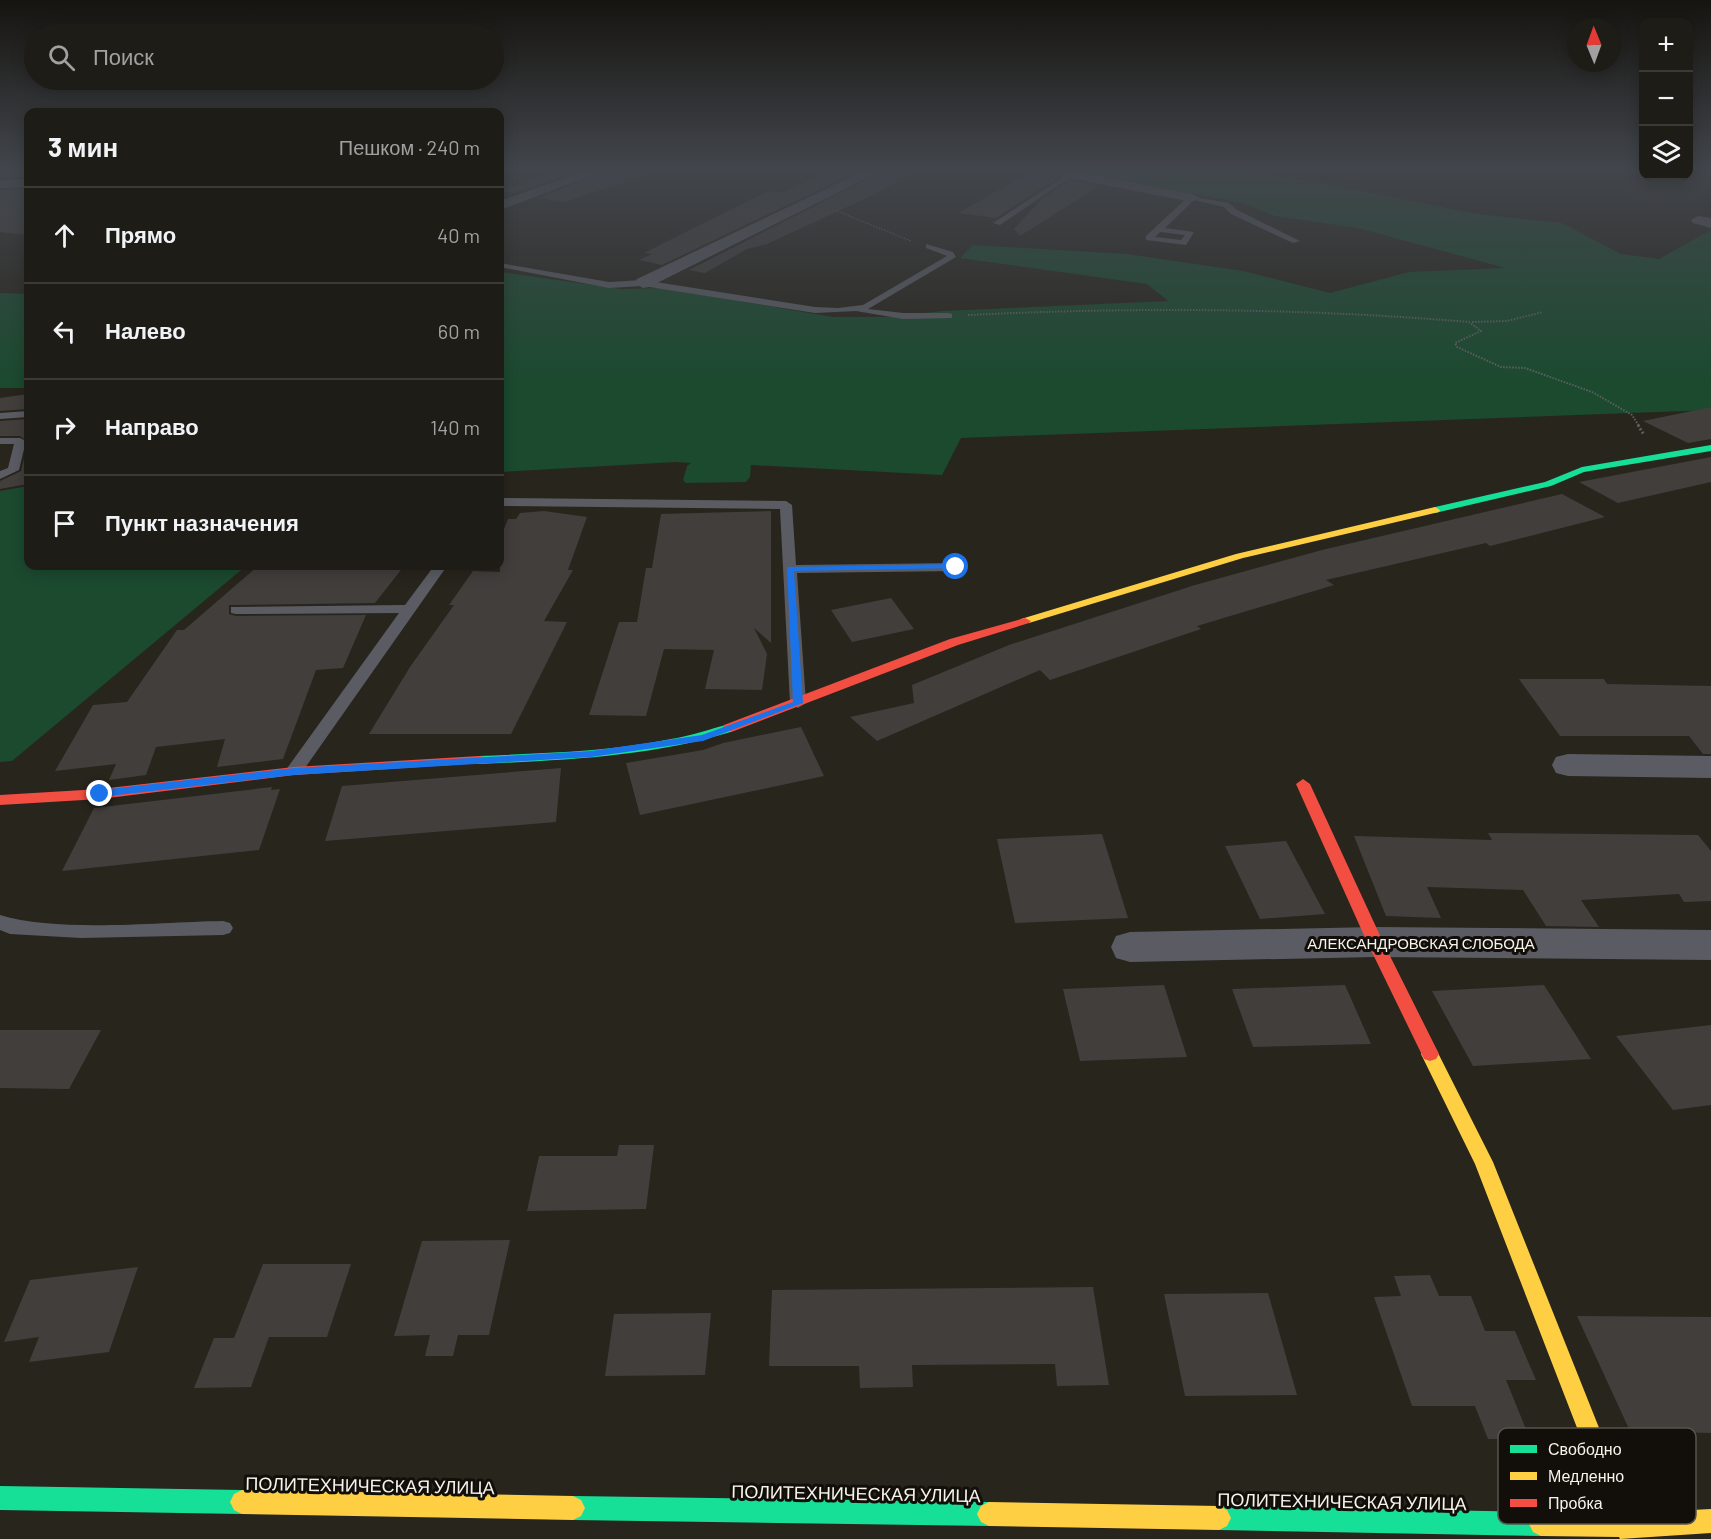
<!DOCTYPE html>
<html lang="ru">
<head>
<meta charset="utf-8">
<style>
	:root { --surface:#1e1c16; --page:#2b2923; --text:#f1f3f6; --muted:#a1a1a1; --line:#3c3a35 }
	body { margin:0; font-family:Barlow,sans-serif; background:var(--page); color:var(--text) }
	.controls { position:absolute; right:18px; top:18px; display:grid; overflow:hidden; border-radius:12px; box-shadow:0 3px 15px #0003 }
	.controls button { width:54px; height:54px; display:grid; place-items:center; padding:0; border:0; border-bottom:2px solid var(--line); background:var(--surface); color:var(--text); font:30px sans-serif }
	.compass { position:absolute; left:1567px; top:18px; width:54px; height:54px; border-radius:50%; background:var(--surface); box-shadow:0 3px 15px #0003; rotate:359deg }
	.stop { position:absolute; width:18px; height:18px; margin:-14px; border:4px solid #1a73e8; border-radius:50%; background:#fff }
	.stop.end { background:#1a73e8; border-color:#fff; box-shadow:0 2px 6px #0008 }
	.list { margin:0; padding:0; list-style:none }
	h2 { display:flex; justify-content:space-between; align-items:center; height:78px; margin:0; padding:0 24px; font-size:26px }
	h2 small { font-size:20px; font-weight:400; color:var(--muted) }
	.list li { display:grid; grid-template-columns:39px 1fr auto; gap:18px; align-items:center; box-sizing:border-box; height:96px; padding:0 24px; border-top:2px solid var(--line) }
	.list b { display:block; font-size:22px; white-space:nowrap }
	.list em { font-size:20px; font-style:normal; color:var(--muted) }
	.icon { flex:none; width:33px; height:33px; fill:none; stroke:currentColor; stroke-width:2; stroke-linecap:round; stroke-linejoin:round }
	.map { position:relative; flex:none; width:1711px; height:1539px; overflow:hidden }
	.search { position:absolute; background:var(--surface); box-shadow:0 3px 15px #0003; left:24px; top:24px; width:480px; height:66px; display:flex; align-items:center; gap:15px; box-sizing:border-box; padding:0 21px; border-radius:33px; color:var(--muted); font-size:22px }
	.panel { position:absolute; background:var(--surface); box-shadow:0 3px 15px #0003; left:24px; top:108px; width:480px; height:462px; border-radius:12px }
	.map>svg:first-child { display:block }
	.green { fill:#1b4a2f }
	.building { fill:#413e3c }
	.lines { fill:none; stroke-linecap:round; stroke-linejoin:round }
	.path-far2 { stroke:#5e5f60; stroke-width:1.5; stroke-dasharray:1.5 1.5; stroke-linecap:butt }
	.path-far1 { stroke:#5e5f60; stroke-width:2; stroke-dasharray:1.5 1.5; stroke-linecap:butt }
	.path { stroke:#5e5f60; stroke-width:3; stroke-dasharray:2 2; stroke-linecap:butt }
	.lane { fill:#5b5c63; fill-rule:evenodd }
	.street { fill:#5b5c63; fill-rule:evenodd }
	.fast { fill:#16e098; fill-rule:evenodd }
	.slow { fill:#ffcf43; fill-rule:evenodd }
	.jam { fill:#f24e42; fill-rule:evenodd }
	.route { fill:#1a73e8 }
	.labels { text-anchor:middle; stroke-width:6; stroke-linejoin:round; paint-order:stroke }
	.street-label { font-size:15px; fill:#f7f3eb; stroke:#120f0a }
	.near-street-label { font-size:18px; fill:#f7f3eb; stroke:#120f0a }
	.key { fill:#120f0a; stroke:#57534e; stroke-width:1.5 }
	.key-label { font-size:16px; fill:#f7f3eb }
</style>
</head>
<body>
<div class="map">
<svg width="1711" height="1539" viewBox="0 0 1711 1539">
	<rect width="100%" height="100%" fill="#28251d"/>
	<g class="green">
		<path d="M1054,168h173l87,14 164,32 84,9 59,31 38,5 52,-29v180l-750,28 -19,37 -191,-10 -1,12 -4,5 -60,1 -3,-3 4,-14 4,-3 -15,-1 -176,10v-200l121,17 41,-1 171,29h53l57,-6 225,-10 -21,-17 -187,-26 13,-13 154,9 116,17 87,22 79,-21 96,-4 -147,-40 -83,-12 -32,-13z"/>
		<path d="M0,293l28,1v94h-28z"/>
		<path d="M28,486v80h218l-234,195 -12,1v-271z"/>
	</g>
	<g class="building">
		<path d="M0,168h28v9l-28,1z"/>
		<path d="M568,168h18l-71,25 -14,-2z"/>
		<path d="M613,168h40v4l-88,30 -26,-4z"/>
		<path d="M820,168h45l-203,97 -23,-5 13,-6 -8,-1 124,-62 13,2 39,-18z"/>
		<path d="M889,168h34l-50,27 -106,49 -20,5 -42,24 -16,-3z"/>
		<path d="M1032,171l26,7 -62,40 -38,-5z"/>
		<path d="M1070,180l29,6 -79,50 -6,-7 29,-31z"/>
		<path d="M28,189v46l-28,-3v-42z"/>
		<path d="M28,394v15l-28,2v-13z"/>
		<path d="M1711,407v32l-23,4 -45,-22z"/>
		<path d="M28,419v65l-28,5v-8l21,-10 7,-29 -8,-6h-20v-15z"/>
		<path d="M1711,457v25l-93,21 -39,-21z"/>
		<path d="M1562,494l43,23 -115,29 -4,-3 -160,37 8,5 -137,41 4,3 -151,51 -10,-10 -163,71 -27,-24 64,-14 -2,-18 97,-40 186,-60 127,-35z"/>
		<path d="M544,511l43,6 -19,53h5l-29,51 23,1 -56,112h-142l41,-67 44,-62h-5l24,-34 27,1v-33l8,-20h8l4,-6z"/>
		<path d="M771,511v132l-17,-15 13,26 -5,36 -57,-1 9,-39 -50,-1 -18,67 -57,-1 30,-93h18l9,-54h6l9,-54z"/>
		<path d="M258,566l89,3 3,-3h54l-29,37 -146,2v9l7,2 130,-1 -23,53 -27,2 -33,89 -66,8 8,-28 -69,8 -10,28 -37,5 7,-16 -61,7 38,-66 34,-3 50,-72h7z"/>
		<path d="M891,598l23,31 -62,13 -21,-32z"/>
		<path d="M1519,679h85l3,5 104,2v68h-8l-14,-18h-129z"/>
		<path d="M801,727l23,49 -184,39 -14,-52 77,-13 20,-7z"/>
		<path d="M561,768l-5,54 -231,19 17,-55z"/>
		<path d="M272,787l-1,3 9,-1 -21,61 -197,21 32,-63z"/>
		<path d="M1488,833l210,2 13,16v50l-27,1 -5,-8 -98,6 18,27 -53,-1 -23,-36 -96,-3 14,31 -55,-2 -32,-80 138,4z"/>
		<path d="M1102,834l26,84 -113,5 -18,-84z"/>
		<path d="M1286,841l39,73 -65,5 -35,-73z"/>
		<path d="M1164,985l23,72 -107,4 -17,-72z"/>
		<path d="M1345,985l26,59 -118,3 -21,-58z"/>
		<path d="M1544,985l47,74 -118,7 -41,-75z"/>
		<path d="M1711,1025v80l-38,5 -57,-74z"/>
		<path d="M0,1030h101l-32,59 -69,-1z"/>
		<path d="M619,1145h35l-8,64 -119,2 12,-55h78z"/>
		<path d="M510,1240l-21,95h-31l-5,21h-28l5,-21 -36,1 28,-95z"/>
		<path d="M263,1264h88l-24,73h-58l-18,50 -57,1 20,-50h20z"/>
		<path d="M138,1267l-29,85 -80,10 10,-25 -35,5 26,-62z"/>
		<path d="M1430,1275l9,21h32l14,35h30l21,49h-30l24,59h-42l-13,-33h-63l-38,-109 27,-1 -7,-20z"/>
		<path d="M1093,1287l16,98 -52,1 -2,-22 -143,1 1,22 -53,1 -1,-22h-90l3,-76z"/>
		<path d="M1268,1293l29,102 -112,1 -21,-102z"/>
		<path d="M711,1313l-6,62 -100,1 9,-62z"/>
		<path d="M1577,1316l134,1v116l-81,-2z"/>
	</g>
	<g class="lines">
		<path class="path-far2" d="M837,211l74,30"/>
		<g class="path-far1">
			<path d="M968,315c167,-8 334,-7 501,7l12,9 -26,12 2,4 44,20 24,1 67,24 40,23 7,11"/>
			<path d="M1472,322l35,-1 36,-9"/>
		</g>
		<path class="path" d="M1638,425l6,10"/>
		<g class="lane">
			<path d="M1073,171l2,3 -75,51 -7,-2z"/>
			<path d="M1189,196l40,7 8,7 63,31 -7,2 -62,-29 -7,-7 -30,-7 -29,28 29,4 -8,13 -40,-5v-4zM1160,232l25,3 -4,5 -26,-3z"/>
			<path d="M926,244l27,8 3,5 -88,52 35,4h46l3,1v4l-49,1 -47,-8 -41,2 -172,-27 -34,2 -109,-21v-4l109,19 34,-2 172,27 23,1 25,-3 84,-49 -21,-8z"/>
			<path d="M28,411v6l-28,2v-6z"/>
			<path d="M0,438h20l6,3 -7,29 -19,9v-8l8,-3 6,-24h-14z"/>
			<path d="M500,498l286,3 6,4 4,60 160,-2 7,4 -7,4 -159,2 9,130 -8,5 -8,-5 -10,-194 -280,-3z"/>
			<path d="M434,566h13l-147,209h-12l-2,-4 2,-4 111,-154 -163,1 -5,-1v-6l174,-2z"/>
			<path d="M0,915c58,18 160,7 223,6l7,2 3,5 -3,5 -7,2 -142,3 -71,-4 -10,-4z"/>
		</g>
		<g class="street">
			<path d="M592,168h19l-111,42v-9z"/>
			<path d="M870,168h17l-238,119 -6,1 -9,-5 3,-4z"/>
			<path d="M1032,168h25l135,26 7,4 -7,4 -154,-30z"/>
			<path d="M28,179v8l-28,1v-8z"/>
			<path d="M1698,216l13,2v10l-18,-5 -2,-3z"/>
			<path d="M1568,754l143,2v22l-143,-2 -12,-3 -4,-8 4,-8z"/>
			<path d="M1375,927l336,3v30l-336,-3 -245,5 -14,-4 -5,-11 5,-11 14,-4z"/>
		</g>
		<g class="fast">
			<path d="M1711,445v6l-127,21 -33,14 -116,27 -5,-3 5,-3 110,-25 37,-15z"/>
			<path d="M729,724l5,1 1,3 -1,3c-83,26 -169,29 -255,33l-7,-4 7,-4c64,-3 129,-4 192,-17 20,-3 39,-10 58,-15z"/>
			<path d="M0,1486l242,4 8,4 4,8 -4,8 -8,4 -242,-4z"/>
			<path d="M573,1496l416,6 8,4 4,8 -4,8 -8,4 -416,-6 -8,-4 -4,-8 4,-8z"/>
			<path d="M1219,1506l322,6 8,4 4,8 -4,8 -8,4 -322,-6 -8,-4 -4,-8 4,-8z"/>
		</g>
		<g class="slow">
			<path d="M1435,507l5,3 -1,2 -196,46 -214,65h-8l-2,-2 2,-2 215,-65z"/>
			<path d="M1430,1047l6,2 57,113 140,351 78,-4v24l-91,6 -1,-2 -78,-1 -8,-4 -4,-8 4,-8 8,-4 69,1 -135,-349 -54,-110 3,-5z"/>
			<path d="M242,1490l331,6 8,4 4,8 -4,8 -8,4 -331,-6 -8,-4 -4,-8 4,-8z"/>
			<path d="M989,1502l230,4 8,4 4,8 -4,8 -8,4 -230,-4 -8,-4 -4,-8 4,-8z"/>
		</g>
		<g class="jam">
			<path d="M1025,618l6,3 -2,2 -71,22 -224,86h-10l-1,-3 1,-3 226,-86z"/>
			<path d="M479,756l5,1 2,3 -2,3 -190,12 -194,24 -100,6v-10l100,-6 194,-22z"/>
			<path d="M1303,779l7,5 73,158 56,112 -3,5 -6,2 -6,-2 -57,-117 -71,-158z"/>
		</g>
	</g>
	<linearGradient id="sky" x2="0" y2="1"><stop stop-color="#161410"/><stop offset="0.44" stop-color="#42464c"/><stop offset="1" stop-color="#42464c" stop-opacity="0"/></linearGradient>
	<rect width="1711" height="383" fill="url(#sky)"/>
	<path class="route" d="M956,564l3,4 -165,3 9,132 -100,38 -112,16 -297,18 -194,22 -5,-3 5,-4 194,-22 297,-17 111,-16 91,-33 -6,-135z"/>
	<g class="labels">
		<g class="street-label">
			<text x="1421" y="949">АЛЕКСАНДРОВСКАЯ СЛОБОДА</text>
		</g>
		<g class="near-street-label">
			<text transform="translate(370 1486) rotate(1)" y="6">ПОЛИТЕХНИЧЕСКАЯ УЛИЦА</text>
			<text transform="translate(856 1494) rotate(1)" y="6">ПОЛИТЕХНИЧЕСКАЯ УЛИЦА</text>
			<text transform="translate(1342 1502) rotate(1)" y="6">ПОЛИТЕХНИЧЕСКАЯ УЛИЦА</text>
		</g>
	</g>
	<rect x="1498" y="1428" width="198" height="96" rx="9" class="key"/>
	<rect x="1510" y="1445" width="27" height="8" fill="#16e098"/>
	<rect x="1510" y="1472" width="27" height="8" fill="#ffcf43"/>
	<rect x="1510" y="1499" width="27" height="8" fill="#f24e42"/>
	<g class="key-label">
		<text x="1548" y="1455">Свободно</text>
		<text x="1548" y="1482">Медленно</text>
		<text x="1548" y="1509">Пробка</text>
	</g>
</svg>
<div class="controls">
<button>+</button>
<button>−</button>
<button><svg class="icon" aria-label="layers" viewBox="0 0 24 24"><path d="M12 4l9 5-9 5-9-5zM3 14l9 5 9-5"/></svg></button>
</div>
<svg class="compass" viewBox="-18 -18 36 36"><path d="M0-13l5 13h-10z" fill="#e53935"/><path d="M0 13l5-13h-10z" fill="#a1a1a1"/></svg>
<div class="stop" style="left:956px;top:567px"></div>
<div class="stop end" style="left:100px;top:794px"></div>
<div class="search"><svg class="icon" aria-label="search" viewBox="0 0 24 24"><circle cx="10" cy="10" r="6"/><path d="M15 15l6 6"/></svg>Поиск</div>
<section class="panel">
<h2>3 мин<small>Пешком · 240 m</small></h2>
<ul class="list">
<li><svg class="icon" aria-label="ahead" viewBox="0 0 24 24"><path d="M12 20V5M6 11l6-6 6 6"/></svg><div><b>Прямо</b></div><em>40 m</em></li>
<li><svg class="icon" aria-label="left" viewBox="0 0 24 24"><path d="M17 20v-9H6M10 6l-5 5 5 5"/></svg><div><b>Налево</b></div><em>60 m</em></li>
<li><svg class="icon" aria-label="right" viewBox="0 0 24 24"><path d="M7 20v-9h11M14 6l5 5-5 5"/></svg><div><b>Направо</b></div><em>140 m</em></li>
<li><svg class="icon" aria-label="arrive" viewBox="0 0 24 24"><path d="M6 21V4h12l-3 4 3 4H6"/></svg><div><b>Пункт назначения</b></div></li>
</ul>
</section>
</div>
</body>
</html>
